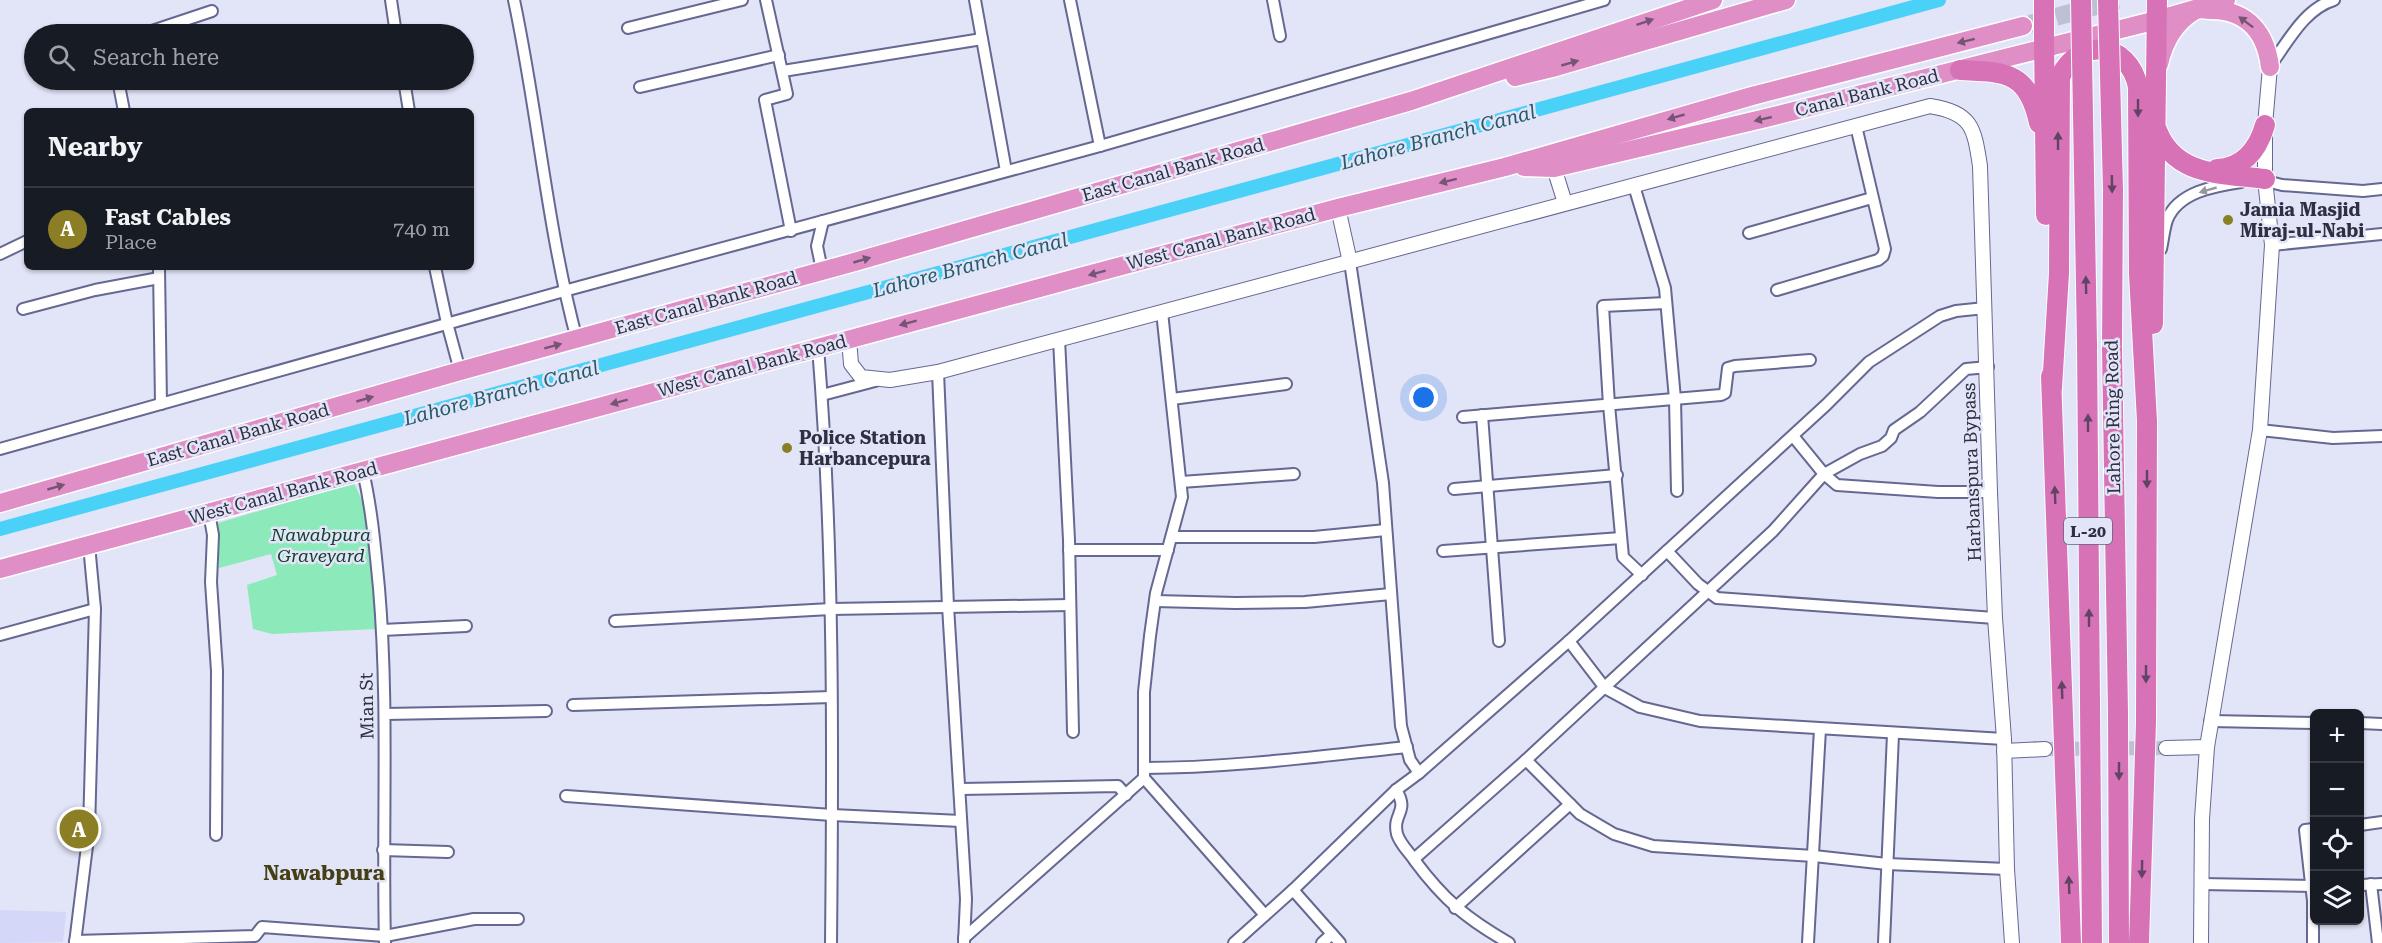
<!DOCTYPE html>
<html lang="en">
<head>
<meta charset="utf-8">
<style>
	:root { --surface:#171b24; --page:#242831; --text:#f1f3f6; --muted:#9ea1a6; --line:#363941; --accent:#8b7e25 }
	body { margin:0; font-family:"Roboto Serif",serif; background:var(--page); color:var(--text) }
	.controls { position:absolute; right:18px; bottom:18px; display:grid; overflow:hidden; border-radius:9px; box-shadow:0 2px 4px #0004 }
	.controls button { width:54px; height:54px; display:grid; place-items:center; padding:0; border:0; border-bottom:2px solid var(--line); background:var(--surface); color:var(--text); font:30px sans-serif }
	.you { position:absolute; left:1424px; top:398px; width:21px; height:21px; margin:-15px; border:4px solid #fff; border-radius:50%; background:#1a73e8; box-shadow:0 0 0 9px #1a73e833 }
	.badge { display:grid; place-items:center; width:39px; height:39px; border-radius:50%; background:var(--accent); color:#fff; font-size:20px; font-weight:700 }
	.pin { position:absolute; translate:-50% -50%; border:3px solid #fff; box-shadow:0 2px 6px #0006 }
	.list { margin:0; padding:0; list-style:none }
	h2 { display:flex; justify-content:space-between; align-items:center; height:78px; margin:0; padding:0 24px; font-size:26px }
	h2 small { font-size:20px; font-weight:400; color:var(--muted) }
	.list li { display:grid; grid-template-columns:39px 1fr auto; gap:18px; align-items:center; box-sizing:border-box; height:84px; padding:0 24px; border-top:2px solid var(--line) }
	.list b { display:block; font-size:22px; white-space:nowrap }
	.list p { margin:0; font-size:20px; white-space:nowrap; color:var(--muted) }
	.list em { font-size:20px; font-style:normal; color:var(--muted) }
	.icon { flex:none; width:33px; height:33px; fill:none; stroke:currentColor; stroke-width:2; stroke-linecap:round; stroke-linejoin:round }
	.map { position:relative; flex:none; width:2382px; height:943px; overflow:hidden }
	.search { position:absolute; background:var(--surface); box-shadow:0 2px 4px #0004; left:24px; top:24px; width:450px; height:66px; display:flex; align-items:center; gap:15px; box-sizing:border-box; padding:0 21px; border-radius:33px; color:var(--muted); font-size:22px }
	.panel { position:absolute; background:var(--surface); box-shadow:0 2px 4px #0004; left:24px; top:108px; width:450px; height:162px; border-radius:9px }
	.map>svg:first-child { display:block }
	.built { fill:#d4d7f7 }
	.green { fill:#8be9ba }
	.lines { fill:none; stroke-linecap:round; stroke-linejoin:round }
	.canal { stroke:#4ad1f7; stroke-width:14 }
	.tertiary-tunnel { stroke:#bec0d3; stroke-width:14; stroke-dasharray:14 7; stroke-linecap:butt }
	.trunk-tunnel { stroke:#bec0d3; stroke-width:18; stroke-dasharray:18 9; stroke-linecap:butt }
	.minor-casing { stroke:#656891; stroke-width:14 }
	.tertiary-casing { stroke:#656891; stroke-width:16 }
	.trunk-casing { stroke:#fff; stroke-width:21 }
	.motorway-casing { stroke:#fff; stroke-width:22 }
	.minor { stroke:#fff; stroke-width:10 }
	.tertiary { stroke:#fff; stroke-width:14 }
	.trunk { stroke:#e08ec6; stroke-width:18 }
	.motorway { stroke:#d872b7; stroke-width:20 }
	.motorway-bridge-casing { stroke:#fff; stroke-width:22; stroke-linecap:butt }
	.motorway-bridge { stroke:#d872b7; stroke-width:20 }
	.oneway { fill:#755576 }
	.oneway2 { fill:#614364 }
	.oneway3 { fill:#9697a0 }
	.poi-dot { fill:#8b7e25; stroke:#e2e4f7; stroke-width:2 }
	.labels { text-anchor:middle; stroke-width:5; stroke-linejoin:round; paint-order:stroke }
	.shield { fill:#e2e4f7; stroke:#646578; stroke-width:1.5 }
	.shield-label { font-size:16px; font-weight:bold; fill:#2e2f41 }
	.street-label { font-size:18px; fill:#2e2f41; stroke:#e2e4f7 }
	.poi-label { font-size:18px; font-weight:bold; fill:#2e2f41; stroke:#e2e4f7; text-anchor:start }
	.park-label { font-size:18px; font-style:italic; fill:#12412c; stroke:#e2e4f7 }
	.water-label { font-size:20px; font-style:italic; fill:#255b6b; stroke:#e2e4f7 }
	.quarter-label { font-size:21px; font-weight:bold; fill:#453f16; stroke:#e2e4f7 }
</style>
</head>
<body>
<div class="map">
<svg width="2382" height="943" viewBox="0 0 2382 943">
	<rect width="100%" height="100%" fill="#e2e4f7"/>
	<path class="built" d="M0,910l66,2 -3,30 -63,1z"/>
	<path class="green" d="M354,483l15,33 4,39 3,74 -104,5 -19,-5 -6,-44 30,-10 -6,-21 -52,14 -1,-45z"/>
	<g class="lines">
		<path class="canal" d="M0,529l1939,-529"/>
		<path class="tertiary-tunnel" d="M2045,749l121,-1"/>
		<path class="trunk-tunnel" d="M2030,24l88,-24"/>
		<defs>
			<g id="minor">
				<path d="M391,0l5,34"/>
				<path d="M514,0c24,113 33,228 63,340"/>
				<path d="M766,0l21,94 -22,6 26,131"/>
				<path d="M975,0l31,171"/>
				<path d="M1070,0l30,146"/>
				<path d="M1273,0l7,36"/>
				<path d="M628,28l114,-28"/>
				<path d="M143,34l69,-23"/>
				<path d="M2270,66c18,-24 34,-57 64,-66"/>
				<path d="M783,71l199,-32"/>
				<path d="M118,80l6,31"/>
				<path d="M404,80l5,31"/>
				<path d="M640,87l139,-32"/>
				<path d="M2262,180l20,5 81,6 19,-2"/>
				<path d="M1634,186l31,102 10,111 2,92"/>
				<path d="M1749,233l123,-35"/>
				<path d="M2272,245l110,-11"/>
				<path d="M2161,249c2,-9 3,-20 6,-29 11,-28 47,-34 74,-38"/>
				<path d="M0,254l27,-13"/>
				<path d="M1350,262l33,221 18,243 9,34 9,13"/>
				<path d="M159,267l2,137"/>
				<path d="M435,267l12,56 13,48"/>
				<path d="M822,270l-5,-24 6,-25"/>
				<path d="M1777,290l101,-30 5,-4 2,-7 -29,-123"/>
				<path d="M23,309l72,-19 64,-12"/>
				<path d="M1162,312l20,185 -26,96 -6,43 -6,56v86l121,137"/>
				<path d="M1059,339l10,201 4,192"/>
				<path d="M818,347c16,198 15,398 13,596"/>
				<path d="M1988,367l-22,2 -46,43 -26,18 -3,8 -9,8 -22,8 -36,20 -51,57 -247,229 54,54 34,20 39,12 161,10 73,8 120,5"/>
				<path d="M938,372l10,234 18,293 -2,44"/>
				<path d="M822,395l53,-14"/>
				<path d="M1172,399l114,-15"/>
				<path d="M1482,415l17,226"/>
				<path d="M1463,417l258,-22 4,-2 3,-25 7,-2 75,-6"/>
				<path d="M2260,430l73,8 49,-2"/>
				<path d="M1793,436l31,38 13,11 101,7h52"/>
				<path d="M0,449l564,-158 536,-145 504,-146"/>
				<path d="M363,471c9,39 12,77 16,117 10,118 3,236 6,355"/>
				<path d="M1181,482l113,-8"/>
				<path d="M1454,489l163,-14"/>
				<path d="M209,513l4,22 -2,47 6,89 -1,164"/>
				<path d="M1172,537h142l72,-7"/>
				<path d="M1069,550h99"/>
				<path d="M1443,551l178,-13"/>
				<path d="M1667,551l31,33 19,14 278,20"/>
				<path d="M1642,575l-19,-18 -14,-152 -6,-99 63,-3"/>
				<path d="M1155,601l81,2 69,-1 86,-8"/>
				<path d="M615,621l216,-12 239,-4"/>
				<path d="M382,630l84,-4"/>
				<path d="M0,635l95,-26"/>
				<path d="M1569,641l36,47 35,19 60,14 304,18"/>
				<path d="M573,705l258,-8"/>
				<path d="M385,714l161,-3"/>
				<path d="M2210,721l104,2"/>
				<path d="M2360,723l22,1"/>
				<path d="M1144,768c87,0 176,-12 263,-21"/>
				<path d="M960,789l158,-3 8,9"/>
				<path d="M1396,790c14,22 -4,23 1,44 3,10 12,18 18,27 29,39 52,58 94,82"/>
				<path d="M566,796l266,19 129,6"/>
				<path d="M2360,825l22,-3"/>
				<path d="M383,850l65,2"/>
				<path d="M1414,859l112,-99"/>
				<path d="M2201,884l113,2"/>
				<path d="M2371,884l7,59"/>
				<path d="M2360,885l22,-1"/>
				<path d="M1293,890l47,53"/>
				<path d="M1455,908l115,-104"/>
				<path d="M964,938l180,-160"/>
				<path d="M75,941l180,-5 7,-9 123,9 89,-17h44"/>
				<path d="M75,943l14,-113 6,-221 -6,-64"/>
				<path d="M1234,943l59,-53 103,-100 23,-17 150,-132 257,-236 43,-43 71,-46 16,-5 29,-3"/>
				<path d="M1322,943l10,-9"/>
				<path d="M1808,943l12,-214"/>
				<path d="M1884,943l9,-209"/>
				<path d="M2313,943v-42l-8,-71 9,-1"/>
			</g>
			<g id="tertiary">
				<path d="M1554,168l11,35"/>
				<path d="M1338,208l12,54"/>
				<path d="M849,339l2,25 10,13 29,3 48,-8 992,-266c42,7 44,21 50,60l10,326 5,126 9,121 3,130 5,74"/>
				<path d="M2166,748l41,-1"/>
				<path d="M2004,751l41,-2"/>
				<path d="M2201,943l1,-124 5,-72 53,-317 12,-185 -7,-66v-54l5,-58"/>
			</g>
			<g id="trunk">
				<path d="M2159,64c5,-22 15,-41 35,-53 5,-3 13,-1 19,-1 35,1 53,23 57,57"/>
				<path d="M1515,77l37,-9 234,-68"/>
				<path d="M1524,167l30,1 212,-50 391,-98 69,-20"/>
				<path d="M0,503l460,-132 398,-110 553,-160 302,-101"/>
				<path d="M0,569l1080,-292 258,-69 167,-41 247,-71 271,-70"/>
			</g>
			<g id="motorway">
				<path d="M2044,36l2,179"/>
				<path d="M1960,70c45,2 68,1 79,53"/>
				<path d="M2157,130c18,47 65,43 108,49"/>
				<path d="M2217,169c27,-1 41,-20 48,-44"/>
				<path d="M2153,324l4,-324"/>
				<path d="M2087,343l5,600"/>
				<path d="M2112,348l6,365 1,230"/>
				<path d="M2051,376l20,567"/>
				<path d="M2052,388l7,-115 1,-196c20,-41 69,-35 78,10l1,187 8,147 -1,301 -7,221"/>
			</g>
		</defs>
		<use href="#minor" class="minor-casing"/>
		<use href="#tertiary" class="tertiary-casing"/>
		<use href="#trunk" class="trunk-casing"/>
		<use href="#motorway" class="motorway-casing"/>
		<use href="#minor" class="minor"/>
		<use href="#tertiary" class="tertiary"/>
		<use href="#trunk" class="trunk"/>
		<use href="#motorway" class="motorway"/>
		<defs>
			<g id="motorway-bridge">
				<path d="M2044,0v36"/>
				<path d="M2081,0l6,343"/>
				<path d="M2108,0l5,190 -1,158"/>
			</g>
		</defs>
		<use href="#motorway-bridge" class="motorway-bridge-casing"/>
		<use href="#motorway-bridge" class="motorway-bridge"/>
	</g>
	<defs><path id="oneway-solid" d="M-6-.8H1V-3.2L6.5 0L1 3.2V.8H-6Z" transform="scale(1.5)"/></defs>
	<g class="oneway">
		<use href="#oneway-solid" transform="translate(1645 22) rotate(-19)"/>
		<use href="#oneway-solid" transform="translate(2246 22) rotate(-143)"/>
		<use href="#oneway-solid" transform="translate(1966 41) rotate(166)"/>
		<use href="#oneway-solid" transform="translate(1570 63) rotate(-16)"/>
		<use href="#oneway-solid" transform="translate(1676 117) rotate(164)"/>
		<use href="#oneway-solid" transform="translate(1763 119) rotate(167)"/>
		<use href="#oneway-solid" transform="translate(1448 181) rotate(166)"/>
		<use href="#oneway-solid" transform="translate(862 260) rotate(-16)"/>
		<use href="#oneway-solid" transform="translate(1097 273) rotate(165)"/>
		<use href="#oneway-solid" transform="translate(908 323) rotate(165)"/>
		<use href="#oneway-solid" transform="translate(553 346) rotate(-15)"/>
		<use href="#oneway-solid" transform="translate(365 399) rotate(-16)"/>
		<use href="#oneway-solid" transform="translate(619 402) rotate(165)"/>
		<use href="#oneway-solid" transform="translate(56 487) rotate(-16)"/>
	</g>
	<g class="oneway2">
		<use href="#oneway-solid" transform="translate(2138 108) rotate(90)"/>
		<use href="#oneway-solid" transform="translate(2058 141) rotate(-90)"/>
		<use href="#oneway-solid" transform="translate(2112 184) rotate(89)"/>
		<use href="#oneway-solid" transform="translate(2086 285) rotate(-91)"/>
		<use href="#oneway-solid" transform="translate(2088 423) rotate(-90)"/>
		<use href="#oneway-solid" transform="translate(2147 479) rotate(90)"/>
		<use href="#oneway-solid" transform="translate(2055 495) rotate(-92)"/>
		<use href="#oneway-solid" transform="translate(2089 618) rotate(-90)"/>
		<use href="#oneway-solid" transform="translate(2146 674) rotate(90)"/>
		<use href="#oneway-solid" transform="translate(2062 690) rotate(-92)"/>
		<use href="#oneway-solid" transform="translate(2119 771) rotate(90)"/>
		<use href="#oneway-solid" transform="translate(2142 869) rotate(91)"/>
		<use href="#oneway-solid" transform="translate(2069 885) rotate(-92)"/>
	</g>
	<use class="oneway3" href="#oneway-solid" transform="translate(2208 190) rotate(164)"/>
	<g class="poi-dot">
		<circle cx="2228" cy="220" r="6"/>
		<circle cx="787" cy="448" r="6"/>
	</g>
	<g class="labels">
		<rect class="shield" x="2064" y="518" width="48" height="26" rx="4.5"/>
		<g class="shield-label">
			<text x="2088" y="537">L-20</text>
		</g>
		<g class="street-label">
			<text transform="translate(1867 93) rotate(-14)" y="6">Canal Bank Road</text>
			<text transform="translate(1173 170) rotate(-16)" y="6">East Canal Bank Road</text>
			<text transform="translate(1221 239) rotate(-15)" y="6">West Canal Bank Road</text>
			<text transform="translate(706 303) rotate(-16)" y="6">East Canal Bank Road</text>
			<text transform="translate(752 366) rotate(-15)" y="6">West Canal Bank Road</text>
			<text transform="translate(2113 417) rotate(-91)" y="6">Lahore Ring Road</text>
			<text transform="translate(238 435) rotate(-16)" y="6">East Canal Bank Road</text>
			<text transform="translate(1972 472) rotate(-92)" y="6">Harbanspura Bypass</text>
			<text transform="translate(283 493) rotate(-15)" y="6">West Canal Bank Road</text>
			<text transform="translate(367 706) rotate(-91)" y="6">Mian St</text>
		</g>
		<g class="poi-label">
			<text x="2240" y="216">Jamia Masjid<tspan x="2240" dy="21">Miraj-ul-Nabi</tspan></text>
			<text x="799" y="444">Police Station<tspan x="799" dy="21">Harbancepura</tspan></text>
		</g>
		<g class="park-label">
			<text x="321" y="541">Nawabpura<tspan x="321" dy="21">Graveyard</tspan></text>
		</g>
		<g class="water-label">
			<text transform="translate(1438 137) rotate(-15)" y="7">Lahore Branch Canal</text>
			<text transform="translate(970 265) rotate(-15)" y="7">Lahore Branch Canal</text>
			<text transform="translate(501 393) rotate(-15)" y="7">Lahore Branch Canal</text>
		</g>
		<g class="quarter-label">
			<text x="324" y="880">Nawabpura</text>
		</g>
	</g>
</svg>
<div class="controls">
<button>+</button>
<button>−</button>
<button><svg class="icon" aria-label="locate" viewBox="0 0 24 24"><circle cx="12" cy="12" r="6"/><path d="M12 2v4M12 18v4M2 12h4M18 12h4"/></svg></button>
<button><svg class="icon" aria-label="layers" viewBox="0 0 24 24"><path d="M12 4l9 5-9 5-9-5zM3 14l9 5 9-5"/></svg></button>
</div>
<div class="you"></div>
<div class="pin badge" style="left:79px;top:829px">A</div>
<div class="search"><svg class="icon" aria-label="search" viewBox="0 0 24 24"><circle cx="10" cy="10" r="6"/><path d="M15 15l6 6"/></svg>Search here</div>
<section class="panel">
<h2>Nearby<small></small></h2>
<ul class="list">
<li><span class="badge">A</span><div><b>Fast Cables</b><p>Place</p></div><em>740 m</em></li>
</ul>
</section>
</div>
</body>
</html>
